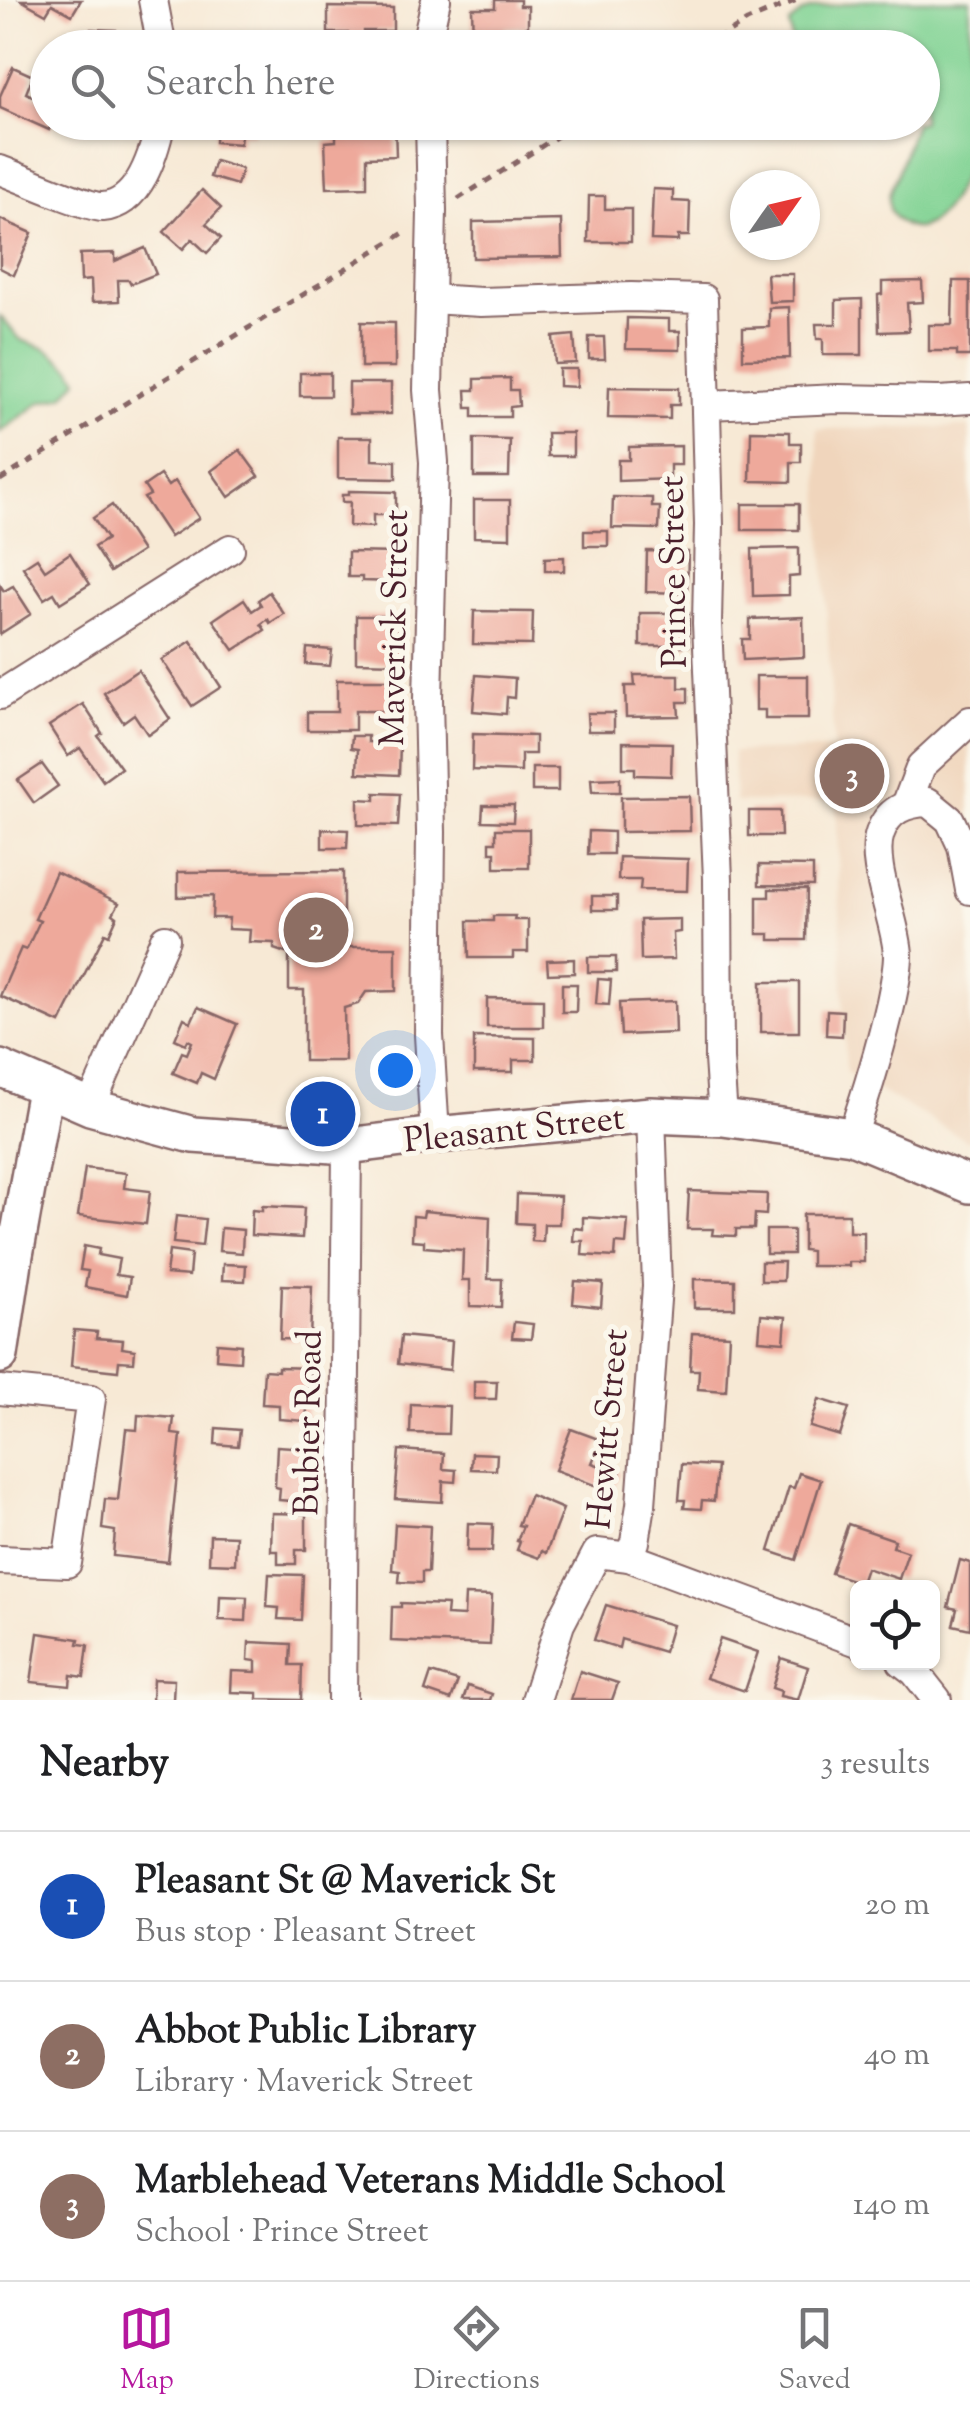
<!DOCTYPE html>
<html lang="en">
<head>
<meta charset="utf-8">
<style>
	:root { --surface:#fff; --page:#f6f6f6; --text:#202124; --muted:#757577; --line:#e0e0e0; --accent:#b5179e }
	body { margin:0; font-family:"Sorts Mill Goudy",serif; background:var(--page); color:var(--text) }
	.controls { position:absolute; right:30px; bottom:30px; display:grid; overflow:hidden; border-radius:15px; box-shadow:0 2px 8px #0004 }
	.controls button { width:90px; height:90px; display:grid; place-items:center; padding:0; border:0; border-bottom:2px solid var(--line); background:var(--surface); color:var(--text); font:50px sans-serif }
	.compass { position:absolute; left:730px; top:170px; width:90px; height:90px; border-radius:50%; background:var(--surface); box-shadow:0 2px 8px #0004; rotate:56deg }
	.you { position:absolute; left:395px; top:1070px; width:35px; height:35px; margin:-25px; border:8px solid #fff; border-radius:50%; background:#1a73e8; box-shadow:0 0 0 15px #1a73e833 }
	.badge { display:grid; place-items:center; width:65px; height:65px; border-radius:50%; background:var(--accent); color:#fff; font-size:32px; font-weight:700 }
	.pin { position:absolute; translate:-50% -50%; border:5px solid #fff; box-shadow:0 2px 10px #0006 }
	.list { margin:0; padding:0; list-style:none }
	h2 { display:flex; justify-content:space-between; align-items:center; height:130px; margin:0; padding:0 40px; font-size:42px }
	h2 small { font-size:32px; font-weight:400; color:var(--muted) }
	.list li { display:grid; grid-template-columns:65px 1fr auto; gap:30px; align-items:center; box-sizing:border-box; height:150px; padding:0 40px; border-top:2px solid var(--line) }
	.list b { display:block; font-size:38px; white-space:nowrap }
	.list p { margin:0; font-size:32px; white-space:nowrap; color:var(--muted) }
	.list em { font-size:32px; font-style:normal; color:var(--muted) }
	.icon { flex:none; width:55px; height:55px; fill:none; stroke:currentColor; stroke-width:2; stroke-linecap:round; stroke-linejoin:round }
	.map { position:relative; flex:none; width:970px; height:1700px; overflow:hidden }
	.search { position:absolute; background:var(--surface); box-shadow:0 2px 8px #0004; left:30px; right:30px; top:30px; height:110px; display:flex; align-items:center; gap:25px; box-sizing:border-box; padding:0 35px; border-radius:55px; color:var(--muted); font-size:38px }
	.sheet { height:580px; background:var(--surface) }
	nav { display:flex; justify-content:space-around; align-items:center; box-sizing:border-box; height:140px; border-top:2px solid var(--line); background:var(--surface); font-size:28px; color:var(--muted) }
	nav a { display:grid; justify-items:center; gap:5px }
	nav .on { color:var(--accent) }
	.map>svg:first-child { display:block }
	.built { fill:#f0d5bc }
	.green { fill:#82d394; stroke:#667960; stroke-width:2.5 }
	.building { fill:#eea99b }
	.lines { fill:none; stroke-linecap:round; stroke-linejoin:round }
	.minor-casing { stroke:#876666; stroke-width:32 }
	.major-casing { stroke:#876666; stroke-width:40 }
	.path { stroke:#876666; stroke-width:5; stroke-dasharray:8 8; stroke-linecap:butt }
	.minor { stroke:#fff; stroke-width:28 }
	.major { stroke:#fff; stroke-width:35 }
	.labels { text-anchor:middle; stroke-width:10; stroke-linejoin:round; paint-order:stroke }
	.street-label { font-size:35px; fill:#4a1f2b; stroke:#fbf7ec }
</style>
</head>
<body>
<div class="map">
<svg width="970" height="1700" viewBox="0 0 970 1700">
	<rect width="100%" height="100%" fill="#fbf7ec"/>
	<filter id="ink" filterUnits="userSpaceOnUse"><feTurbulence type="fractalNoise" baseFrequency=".01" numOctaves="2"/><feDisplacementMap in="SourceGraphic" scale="20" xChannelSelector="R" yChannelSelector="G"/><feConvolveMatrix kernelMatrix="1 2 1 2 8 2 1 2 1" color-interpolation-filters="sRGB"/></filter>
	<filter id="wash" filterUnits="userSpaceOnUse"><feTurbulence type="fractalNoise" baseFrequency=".0048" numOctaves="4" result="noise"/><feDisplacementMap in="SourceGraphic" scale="40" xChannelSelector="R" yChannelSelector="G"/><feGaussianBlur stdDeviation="2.25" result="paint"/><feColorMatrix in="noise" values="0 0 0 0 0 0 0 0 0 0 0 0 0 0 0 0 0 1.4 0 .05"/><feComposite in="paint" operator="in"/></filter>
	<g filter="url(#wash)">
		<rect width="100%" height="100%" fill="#f7e9d5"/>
		<path class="built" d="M970,427v715l-124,-70 -10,-271 -101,1 -2,-50 101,-3 -17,-320z"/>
		<g class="green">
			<path d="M865,0h105v154c-5,26 -39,100 -74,65 -5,-5 -8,-12 -7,-21 0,-7 5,-16 8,-23 6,-17 12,-35 18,-52l7,-1v-74l-129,-1 -4,-23c21,-24 45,-15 76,-24z"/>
			<path d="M0,316l21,24 26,9 25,20 6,11 -14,16 -23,6 -41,30z"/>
		</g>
		<g id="blocks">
			<g class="building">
				<path d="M21,0h60l-9,15 -20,-11 -6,10z"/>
				<path d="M495,0h25v6h8v21l-23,1v10h-32l-1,-30h23z"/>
				<path d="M328,7l65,1v23h-29v8l-16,-1v-5h-20z"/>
				<path d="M91,29l25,1v18h-25z"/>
				<path d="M13,67l20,9 -7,17 22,10v19h4l-3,8 -49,-22v-12z"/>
				<path d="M216,122h37v12l-12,-1 -1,11 -25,-2z"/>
				<path d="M395,125l1,31 -29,1v30l-40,1 -2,-46 11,-1v-14z"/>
				<path d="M215,161l27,8 -5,16 -27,-8z"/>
				<path d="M653,189l20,1v11l17,1 -1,34h-11v5l-27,-1z"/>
				<path d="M202,190l19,18 -15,16 15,14 -14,15 -15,-14 -9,10 -19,-17z"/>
				<path d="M589,196h16v13h26v33h-43z"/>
				<path d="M0,219l32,14 -18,42 -14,-7z"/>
				<path d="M561,220l1,37 -89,1v-36z"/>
				<path d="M145,248l11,26 -25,10 -2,-4h-11l1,21 -27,1 -1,-22 -10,1 -1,-27 35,-1v8z"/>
				<path d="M767,274h26v27l-24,1z"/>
				<path d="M922,281l1,21 -16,1 2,28 -30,1 -1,-37 4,-1v-12z"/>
				<path d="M953,281h17v75h-13v-5h-28v-26h23z"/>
				<path d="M862,299v56h-39v-16h-6l-1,-15h20v-24z"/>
				<path d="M789,307l1,51 -47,1v-31l26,-1v-19z"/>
				<path d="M627,318l42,1v12h11v19l-54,-1z"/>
				<path d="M361,322l34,1v44h-34z"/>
				<path d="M574,335l2,28 -21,1 -2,-27z"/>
				<path d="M589,337h15l1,22h-16z"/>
				<path d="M559,369h18v18l-18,-1z"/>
				<rect x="300" y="373" width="30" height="23"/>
				<path d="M510,378v12h8l1,16 -9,1v10h-37v-9h-6l-1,-18h9v-11z"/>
				<rect x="349" y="383" width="42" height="31"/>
				<path d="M609,387l70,1v17h-9v14l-62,-1z"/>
				<path d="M751,431l39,1v11h11v19h-10v20l-41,-1z"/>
				<path d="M547,433h26v23h-25z"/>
				<path d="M338,437h34v23l24,1v18l-58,-1z"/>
				<path d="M474,439l36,1 -1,37h-35z"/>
				<path d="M681,446v19h-11v14l-52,2v-21h11v-13z"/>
				<path d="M240,450l19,26 -30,21 -18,-26z"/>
				<path d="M160,475l8,11 7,-5 24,37 -29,19 -26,-39 6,-3 -6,-9z"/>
				<path d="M349,491l47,1v23h-23v12l-24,-1 1,-24h-8v-7h7z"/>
				<path d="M613,497l39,1v9h8l-1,22 -47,-1z"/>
				<path d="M474,500h36v38l-36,-1z"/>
				<rect x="742" y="504" width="57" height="26"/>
				<path d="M112,505l30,46 -32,21 -16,-25 13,-8 -14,-21z"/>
				<rect x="584" y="531" width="24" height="15"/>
				<path d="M799,548v28l-10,1v18l-36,1 -1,-47z"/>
				<path d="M647,551l41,1 -1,41 -41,-1z"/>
				<path d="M348,552l50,1 -1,29 -35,-1v-4h-14z"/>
				<path d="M70,553l20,31 -30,19 -6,-10 -10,6 -21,-32 14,-9 8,12z"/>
				<path d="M564,557v14h-19v-13z"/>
				<path d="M0,585l4,6 9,-5 18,28 -31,20z"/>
				<path d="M269,592l15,22 -14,9 -2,-4 -7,5 4,6 -31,20 -21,-30 31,-21 8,12 9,-6 -3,-5z"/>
				<path d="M474,611l59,1 -1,33 -59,-1z"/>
				<rect x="640" y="613" width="49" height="33"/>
				<path d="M356,616h43l-1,47 -42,-1z"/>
				<path d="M803,617l1,40 -61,3 -1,-21h8v-20z"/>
				<path d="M191,641l30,46 -29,19 -30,-46z"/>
				<path d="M307,648l25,2 -2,16 -24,-2z"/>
				<path d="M138,670l32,49 -22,16 -14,-21 -11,8 -19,-29z"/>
				<path d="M476,675l39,3 -1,20 -7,-1 -1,17 -33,-3z"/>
				<path d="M634,675h45v13h9v14h-10l1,14 -53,1 -1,-31h10z"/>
				<path d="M756,676h52v43h-43v-9h-9z"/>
				<path d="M337,680h61v31h-43v19h-48v-18h30z"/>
				<path d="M83,704l19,29 -4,3 23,32 -18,13 -23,-33 -12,8 -19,-30z"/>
				<path d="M587,713h27v18h-26z"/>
				<path d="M473,734l62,2v18h-14v18l-49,-2z"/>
				<path d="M352,736h16v6l32,1 -1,32 -42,-2 1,-24 -7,-1z"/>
				<path d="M623,742l49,1 -1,33 -36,-1v-7h-12z"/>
				<path d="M42,764l16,22 -24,17 -16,-23z"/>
				<rect x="532" y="768" width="26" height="23"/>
				<path d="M620,778v14h-28l-1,-13z"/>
				<path d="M375,793l25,1 -2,32 -40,-1v-26l17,1z"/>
				<path d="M689,796l1,35 -69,1v-35z"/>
				<path d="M483,805h31l-1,17 -31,-1z"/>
				<path d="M749,811h31l1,25h-32z"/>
				<path d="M322,829l26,1 -1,18h-25z"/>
				<path d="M496,829h33v39h-34v-16h-5v-10h6z"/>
				<path d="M589,831l24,1v22h-25z"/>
				<path d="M619,857l69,2 -1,32 -47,-1 1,-10h-23z"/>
				<path d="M759,865l54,1v20l-54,-1z"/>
				<path d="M343,871v76h53v44l-30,1 -8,12 -14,4 1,53h-41v-71h-15v-36l-15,-5v-6l-25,-1 1,-12 -22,-1 1,-11h-17l1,-22 -35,1v-25z"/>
				<path d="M56,872l63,31 -6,11 4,3 -8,18 -4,-2 -45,90 -60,-27 21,-48 5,2 14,-29 -5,-2z"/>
				<path d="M769,889h38l-1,51h-36v-6h-13v-37h12z"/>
				<rect x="592" y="896" width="25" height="14"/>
				<path d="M493,916h22l-1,4h14v32h-15v6h-44l-1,-37h25z"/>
				<path d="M680,919v13l-7,1 1,26 -33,1 -1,-40z"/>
				<rect x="588" y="957" width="28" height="15"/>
				<path d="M574,959v14l-26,1 -1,-14z"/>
				<path d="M598,979l13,1 -2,25 -13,-1z"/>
				<rect x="761" y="982" width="38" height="50"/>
				<path d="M562,984h15l-1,28h-14z"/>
				<path d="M487,998l56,1v28h-56z"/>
				<path d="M675,1001l1,32 -55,2 -2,-32z"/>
				<path d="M198,1007l39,17 -23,55 -13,-6 -4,10 -24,-10 9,-21 5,2 5,-12 -4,-2 -2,4 -11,-5 9,-21 7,4z"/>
				<path d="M827,1010l16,1 -1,25 -16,-1z"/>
				<path d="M474,1037l61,1v22h-22v12h-39z"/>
				<path d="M85,1168l41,5 -2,15 26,3 -4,33 -68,-8z"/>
				<path d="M689,1191l78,3 -1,21 -11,-1 -1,15h-18v7l-24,-1 1,-6h-26z"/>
				<path d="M517,1194l43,2 -1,28h-15l-1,18 -11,-1v-17l-16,-1z"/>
				<path d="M262,1206l42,2 -2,30 -51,-3 1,-25 10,1z"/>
				<path d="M424,1211l66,6 -2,62h14l-1,28 -31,-1v-26h-8l1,-30 -39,-3v-6l-12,-1 1,-24 10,1z"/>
				<path d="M803,1214h46v18h15v30h-15v4h-38v-15l-8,-1z"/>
				<path d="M176,1216l29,3 -3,27 -29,-3z"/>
				<path d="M583,1217l45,3 -2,24 -10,-1 -1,14 -33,-2 1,-14h-10l1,-13 9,1z"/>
				<path d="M221,1228l22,2 -1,23 -23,-2z"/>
				<rect x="766" y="1230" width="27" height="24"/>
				<path d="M84,1246l15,3 -1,6 21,4 -3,16 14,2 -3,18 -42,-8 3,-16 -8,-1z"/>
				<path d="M169,1251l22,3 -2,22 -23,-2z"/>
				<path d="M761,1262h23l-1,19h-22z"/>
				<path d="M223,1264l23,1 -1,16 -23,-1z"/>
				<path d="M694,1279l41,1v28h-41z"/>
				<path d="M575,1281l28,2 -2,24 -28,-3z"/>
				<path d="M282,1285l30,1 -2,54 -30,-1z"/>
				<path d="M761,1315l25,2 -2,25 -25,-2z"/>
				<path d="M514,1322l19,2 -2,15 -19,-1z"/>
				<path d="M74,1330l23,2 -1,6 27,2 -1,8 13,2 -1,12 -15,-1 -1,10 -47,-5z"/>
				<path d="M692,1333l37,2 -3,56 -28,-2 1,-19h-9z"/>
				<path d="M401,1336l51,5 -2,29 -52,-6z"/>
				<path d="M217,1343l24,2 -1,16 -24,-2z"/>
				<path d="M278,1367l32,1 -4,53 -27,-2v-14l-17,-1 2,-34 14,1z"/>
				<path d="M474,1381h23l-1,18h-22z"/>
				<path d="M819,1399l30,9 -9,28 -30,-9z"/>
				<path d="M411,1404l38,2 -1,28 -38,-1z"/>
				<path d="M138,1415l36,3 -2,16 9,1 -13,127 -55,-6 2,-25 -13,-2 3,-30 13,1 8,-71 11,1z"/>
				<path d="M216,1428l24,2 -2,16 -23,-2z"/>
				<path d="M571,1429l30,11 -9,23 28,10 -8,19 -57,-22z"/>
				<path d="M277,1446l30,2 -3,54 -25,-2 1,-12 -5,-1z"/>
				<path d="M399,1450l45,3 -1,16 13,1 -1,12 -12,-1 -1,21 -47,-3z"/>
				<path d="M472,1453l25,1 -1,16 -25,-1z"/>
				<path d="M682,1464l35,2 -3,35 -12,-1 -1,9 -17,-1 1,-8h-6z"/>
				<path d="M799,1473l22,7 -25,80 -27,-9 20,-64 5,1z"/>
				<path d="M530,1495l33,14 -17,44 -4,-2 -3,7 -22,-8 3,-8 -3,-1 6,-15 -5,-1z"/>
				<path d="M272,1513l34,1v36h-10v14h-18v-13h-7z"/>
				<path d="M468,1523l25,1 -1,27h-25z"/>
				<path d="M395,1524l35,2 -2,46h-6v11l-23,-1 1,-11 -8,-1z"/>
				<path d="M848,1524l47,16 -2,7 15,5 -9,27 -33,-11 -5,15 -30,-10z"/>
				<path d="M210,1535l26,1 -1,28 -26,-1z"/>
				<path d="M960,1560l10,3v66l-17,-4 4,-16 -9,-2z"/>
				<path d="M269,1574l34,1 -2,45 -23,-1 1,-11 -12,-1z"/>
				<path d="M465,1595l27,1 -2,49 -99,-4 1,-34h9v-4l46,2 -1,10 18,1z"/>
				<path d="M220,1596l27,1 -1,24 -27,-1z"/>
				<path d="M606,1605l66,20 -8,27 -43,-13 -2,9 -25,-8z"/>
				<path d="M38,1633l41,6 -1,5 10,1 -4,32 -13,-2 -1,11 -39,-4z"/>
				<path d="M720,1639l38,13 -13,39 -39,-13z"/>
				<path d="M249,1642l42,2 -1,21h12l-1,35 -43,-1v-6l-27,-1 1,-21 24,1v-11l-8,-1z"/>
				<path d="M781,1658l27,9 -10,33 -18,-4 1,-5 -9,-3z"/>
				<path d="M580,1671l38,12 -6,17h-41z"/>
				<path d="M431,1673l27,8 -7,19 -26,-9z"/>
				<path d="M153,1679l21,1 -1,20h-21z"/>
				<path d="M468,1686l24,8 -2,6h-27z"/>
			</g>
		</g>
	</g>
	<g filter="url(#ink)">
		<use href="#blocks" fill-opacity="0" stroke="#876666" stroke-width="2.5"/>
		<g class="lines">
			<defs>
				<g id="minor">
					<path d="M153,0l9,48"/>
					<path d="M429,48v-17l7,-31"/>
					<path d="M430,122l2,89 -4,179 6,72 -6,237 3,133 -2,203 6,100"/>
					<path d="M0,170c18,7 90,38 103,37 37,-3 51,-54 58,-85"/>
					<path d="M430,299l51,3 150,-5 72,2 6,226 -2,98 11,256 1,180 4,59"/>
					<path d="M708,405l130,-6 101,2 31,-2"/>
					<path d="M0,695l230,-146"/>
					<path d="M907,803l14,-37 49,-45"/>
					<path d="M90,1107l75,-168"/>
					<path d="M852,1136c15,-44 29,-89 39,-134 3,-15 7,-32 7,-47 -1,-33 -29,-91 -18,-122 8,-23 25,-30 48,-31l22,18 12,26 8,44"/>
					<path d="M0,1390l91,9 -24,164 -67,-3"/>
					<path d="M629,1557l6,-15 6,-37 16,-219 -6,-171"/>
					<path d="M902,1662l13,10 22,28"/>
					<path d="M342,1700l5,-554"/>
					<path d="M536,1700l24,-76 37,-71 32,4 229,85"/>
				</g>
				<g id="major">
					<path d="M0,1068l90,39 103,28 154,11 88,-11 216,-20 72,3 129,18 118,49"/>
					<path d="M0,1355l15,-100 30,-166"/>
				</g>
			</defs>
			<use href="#minor" class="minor-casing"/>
			<use href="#major" class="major-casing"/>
			<g class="path">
				<path d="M703,48l44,-27 50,-21"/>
				<path d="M458,199l122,-77"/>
				<path d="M0,480l407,-249"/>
			</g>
			<use href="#minor" class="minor"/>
			<use href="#major" class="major"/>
		</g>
	</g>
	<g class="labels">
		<g class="street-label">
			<text transform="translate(672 572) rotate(-91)" y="12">Prince Street</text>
			<text transform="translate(393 628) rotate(-89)" y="12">Maverick Street</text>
			<text transform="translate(514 1128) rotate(-6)" y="12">Pleasant Street</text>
			<text transform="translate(307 1423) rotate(-89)" y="12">Bubier Road</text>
			<text transform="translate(606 1429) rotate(-85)" y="12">Hewitt Street</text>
		</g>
	</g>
</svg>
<div class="controls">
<button><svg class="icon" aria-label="locate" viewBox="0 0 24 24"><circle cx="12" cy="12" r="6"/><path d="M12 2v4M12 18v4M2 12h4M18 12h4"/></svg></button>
</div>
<svg class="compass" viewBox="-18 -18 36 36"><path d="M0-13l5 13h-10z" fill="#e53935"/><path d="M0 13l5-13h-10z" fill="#757577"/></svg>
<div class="you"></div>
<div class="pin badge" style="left:323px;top:1114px;background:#1a4fb4">1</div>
<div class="pin badge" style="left:316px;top:930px;background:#8d6e63">2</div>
<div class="pin badge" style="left:852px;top:776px;background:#8d6e63">3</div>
<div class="search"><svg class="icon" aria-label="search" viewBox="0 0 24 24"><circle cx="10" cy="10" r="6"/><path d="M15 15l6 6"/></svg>Search here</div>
</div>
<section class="sheet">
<h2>Nearby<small>3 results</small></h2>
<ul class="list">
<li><span class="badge" style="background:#1a4fb4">1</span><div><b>Pleasant St @ Maverick St</b><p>Bus stop · Pleasant Street</p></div><em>20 m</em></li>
<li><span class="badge" style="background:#8d6e63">2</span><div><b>Abbot Public Library</b><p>Library · Maverick Street</p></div><em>40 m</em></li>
<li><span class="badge" style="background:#8d6e63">3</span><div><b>Marblehead Veterans Middle School</b><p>School · Prince Street</p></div><em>140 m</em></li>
</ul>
</section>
<nav>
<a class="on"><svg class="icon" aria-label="map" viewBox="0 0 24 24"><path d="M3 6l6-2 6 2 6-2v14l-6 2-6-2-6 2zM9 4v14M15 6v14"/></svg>Map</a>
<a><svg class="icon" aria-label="directions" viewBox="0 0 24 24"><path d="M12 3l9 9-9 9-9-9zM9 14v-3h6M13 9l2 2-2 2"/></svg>Directions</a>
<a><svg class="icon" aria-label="saved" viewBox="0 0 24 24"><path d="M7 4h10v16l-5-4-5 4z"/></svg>Saved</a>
</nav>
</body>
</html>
